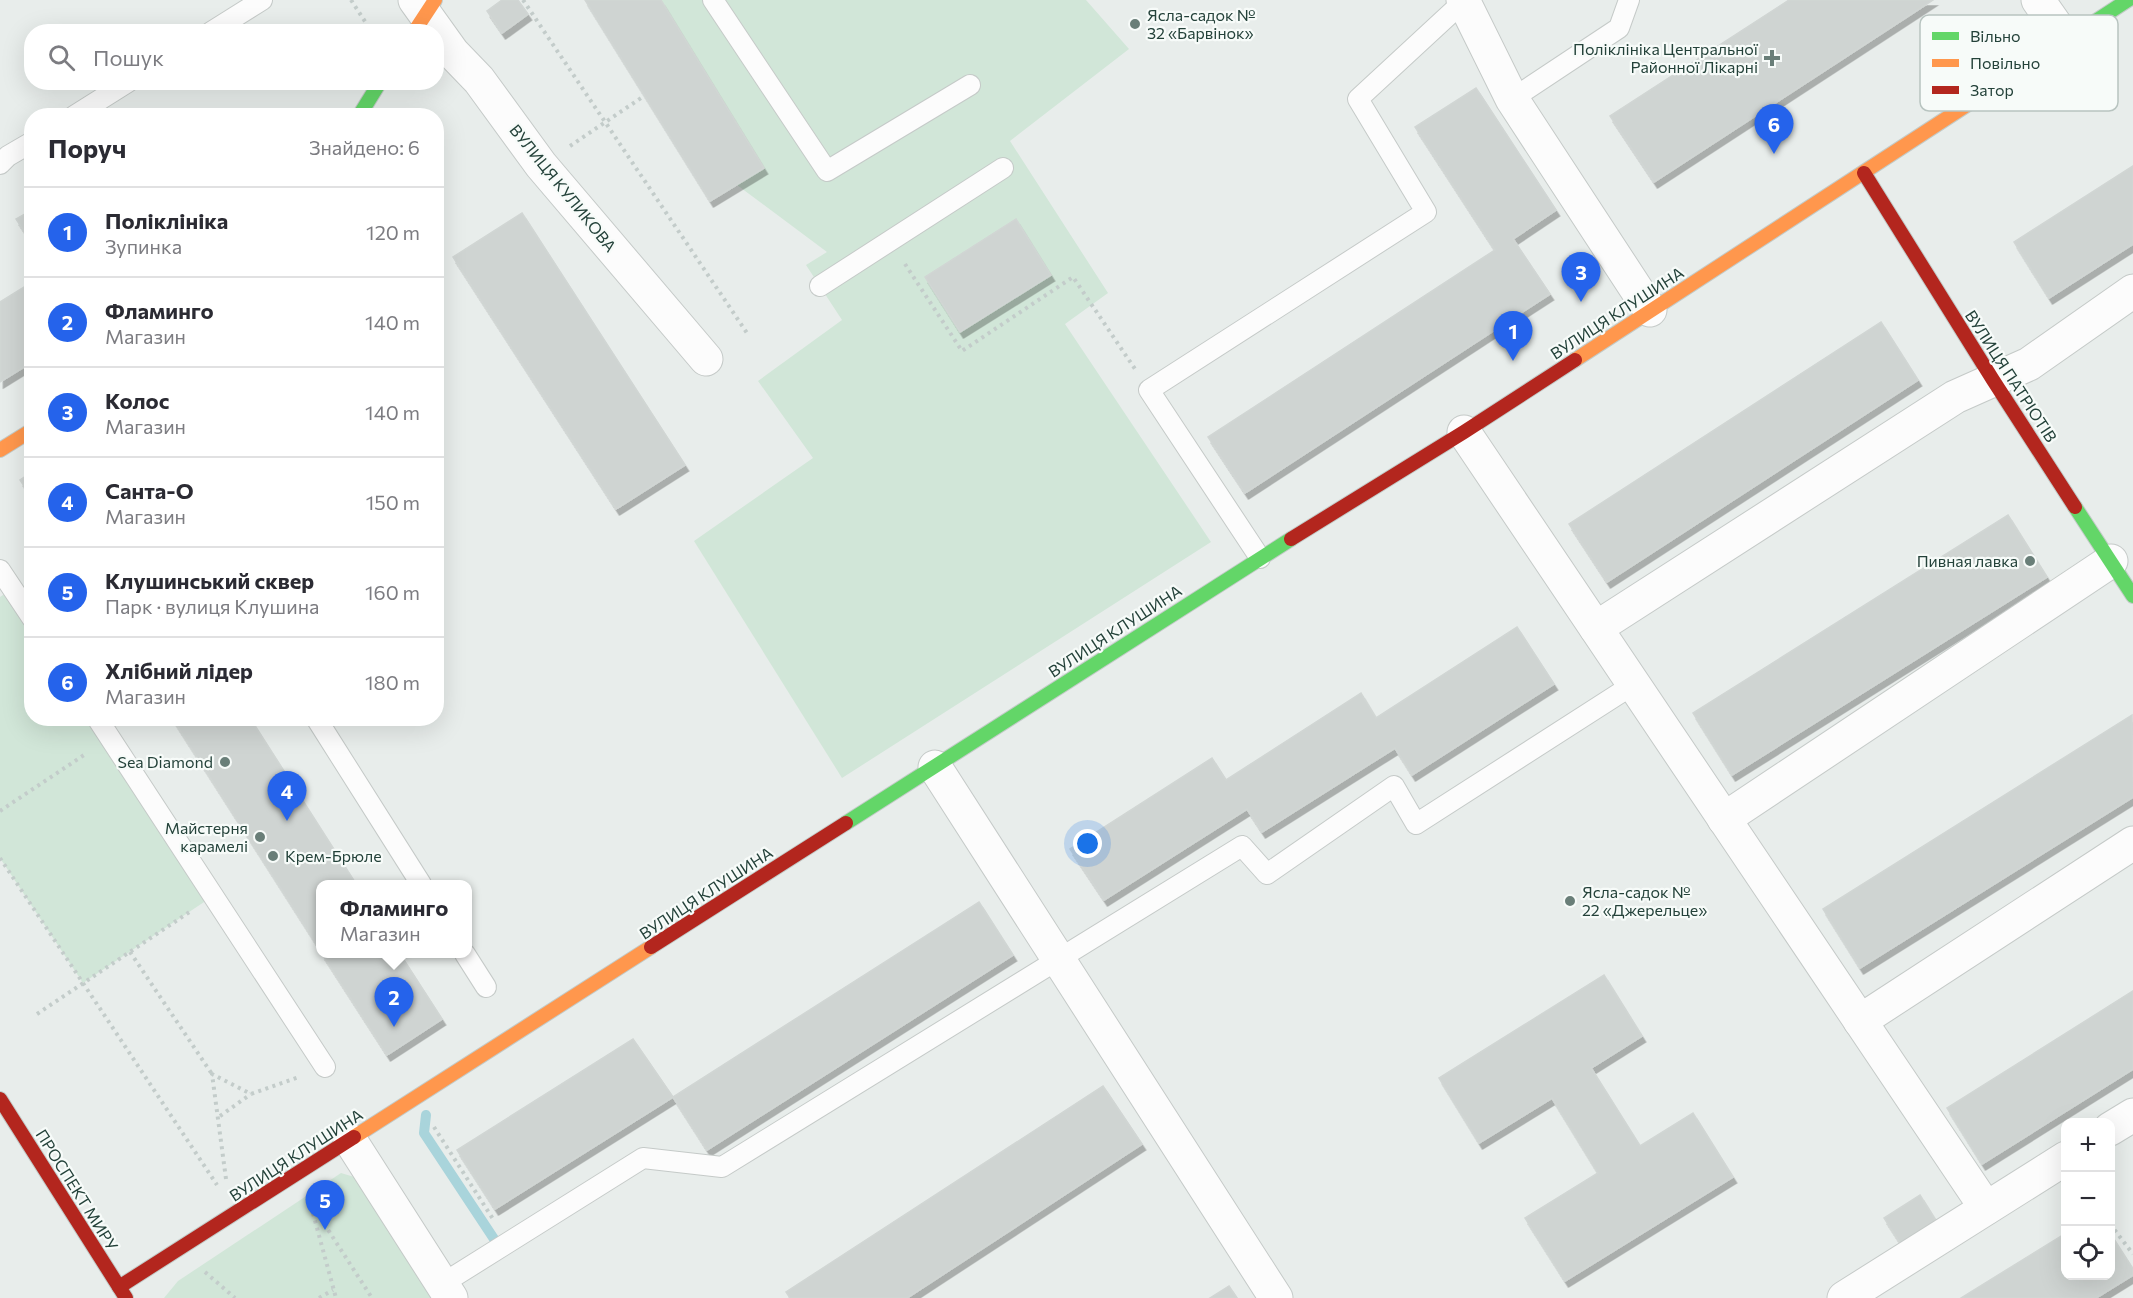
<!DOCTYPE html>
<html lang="uk">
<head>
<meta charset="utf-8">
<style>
	:root { --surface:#fff; --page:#f7f7f7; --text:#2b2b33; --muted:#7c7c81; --line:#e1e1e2; --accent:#2563eb }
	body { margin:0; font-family:Commissioner,sans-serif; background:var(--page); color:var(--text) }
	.controls { position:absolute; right:18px; bottom:18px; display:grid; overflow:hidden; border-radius:12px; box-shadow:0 6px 24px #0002 }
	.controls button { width:54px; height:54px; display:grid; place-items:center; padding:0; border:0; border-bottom:2px solid var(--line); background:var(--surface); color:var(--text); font:30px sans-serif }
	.you { position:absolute; left:1088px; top:844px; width:21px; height:21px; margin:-15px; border:4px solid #fff; border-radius:50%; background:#1a73e8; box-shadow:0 0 0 9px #1a73e833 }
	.badge { display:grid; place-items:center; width:39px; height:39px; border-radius:50%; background:var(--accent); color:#fff; font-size:20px; font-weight:700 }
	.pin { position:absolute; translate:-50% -50px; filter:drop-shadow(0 2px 3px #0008) }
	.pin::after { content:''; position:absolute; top:32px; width:21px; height:18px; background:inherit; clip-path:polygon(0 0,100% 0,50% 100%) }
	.popup { position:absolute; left:316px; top:880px; width:156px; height:78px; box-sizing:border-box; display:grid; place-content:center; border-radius:12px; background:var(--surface); filter:drop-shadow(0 2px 4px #0005); font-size:20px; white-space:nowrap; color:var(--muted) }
	.popup b { font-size:22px; color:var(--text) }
	.popup::after { content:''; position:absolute; left:50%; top:100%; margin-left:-12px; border:12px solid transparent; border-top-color:var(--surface) }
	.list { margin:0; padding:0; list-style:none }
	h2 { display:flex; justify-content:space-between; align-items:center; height:78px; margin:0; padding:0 24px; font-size:26px }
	h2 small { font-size:20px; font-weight:400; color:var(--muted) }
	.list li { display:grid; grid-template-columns:39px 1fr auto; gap:18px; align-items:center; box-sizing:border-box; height:90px; padding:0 24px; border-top:2px solid var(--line) }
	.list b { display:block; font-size:22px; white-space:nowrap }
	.list p { margin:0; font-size:20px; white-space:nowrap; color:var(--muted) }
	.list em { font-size:20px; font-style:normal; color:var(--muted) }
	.icon { flex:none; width:33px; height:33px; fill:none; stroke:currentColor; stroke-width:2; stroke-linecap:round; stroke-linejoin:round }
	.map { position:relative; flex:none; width:2133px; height:1298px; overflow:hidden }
	.search { position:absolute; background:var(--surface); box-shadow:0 6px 24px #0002; left:24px; top:24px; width:420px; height:66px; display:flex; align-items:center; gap:15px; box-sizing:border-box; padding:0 21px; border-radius:24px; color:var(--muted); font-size:22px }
	.panel { position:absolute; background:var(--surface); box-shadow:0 6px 24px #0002; left:24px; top:108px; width:420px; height:618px; border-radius:24px }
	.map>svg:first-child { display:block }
	.green { fill:#d1e6d8 }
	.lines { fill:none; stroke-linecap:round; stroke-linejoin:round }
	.stream { stroke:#a9d4db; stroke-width:10 }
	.building { fill:#cfd4d2; stroke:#d1d6d4; stroke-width:1.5; filter:url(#shadow) }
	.lane-casing { stroke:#c5cac8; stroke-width:22 }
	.street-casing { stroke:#c5cac8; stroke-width:35 }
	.fast-casing { stroke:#c3cbc8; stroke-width:16 }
	.slow-casing { stroke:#c3cbc8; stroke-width:16 }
	.jam-casing { stroke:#c3cbc8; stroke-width:16 }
	.path { stroke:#c3ccca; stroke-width:4; stroke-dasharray:3 4.5; stroke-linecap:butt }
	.lane { stroke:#fcfcfc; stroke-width:20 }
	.street { stroke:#fcfcfc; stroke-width:33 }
	.fast { stroke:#63d668; stroke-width:14 }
	.slow { stroke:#ff974d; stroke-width:14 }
	.jam { stroke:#b3261e; stroke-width:14 }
	.poi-dot { fill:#697e78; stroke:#f7fbf9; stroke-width:2 }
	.labels { text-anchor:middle; stroke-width:4.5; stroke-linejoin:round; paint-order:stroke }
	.poi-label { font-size:16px; fill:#24423a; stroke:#f7fbf9; text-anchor:end }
	.street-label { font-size:16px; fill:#24423a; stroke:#f7fbf9 }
	.key { fill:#f7fbf9; stroke:#b8c4c0; stroke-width:1.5 }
	.key-label { font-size:16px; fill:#24423a }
</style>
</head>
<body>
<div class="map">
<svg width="2133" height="1298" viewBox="0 0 2133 1298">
	<defs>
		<filter id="shadow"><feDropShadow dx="3.5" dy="6" stdDeviation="0" flood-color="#0004"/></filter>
	</defs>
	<rect width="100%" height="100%" fill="#e8edeb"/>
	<g class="green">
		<path d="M585,0h501l43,49 -119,92 98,152 -43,31 146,218 -369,236 -148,-237 119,-83 -55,-77 84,-61 -36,-55 21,-13 -90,-67 -27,16z"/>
		<path d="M12,589l19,29 1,100 65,1 116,177 -130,87 -83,-125v-261z"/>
		<path d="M341,1173l20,6 76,119h-273l14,-17z"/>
	</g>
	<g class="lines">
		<path class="stream" d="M426,1115l-2,18 76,115"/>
	</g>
	<g class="building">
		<path d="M502,0h16l10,14 -26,19 -15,-22z"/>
		<path d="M585,0h76l103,168 -54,33z"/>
		<path d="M1789,0h144l-279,182 -44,-66z"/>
		<path d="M1476,88l80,122 -43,29 37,55 -305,199 -37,-56 287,-187 -80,-123z"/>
		<path d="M2133,166v78l-84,54 -35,-56z"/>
		<path d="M32,210v33l-16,-24z"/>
		<path d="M522,213l163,252 -69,44 -163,-252z"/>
		<path d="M1016,219l35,56 -91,57 -35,-55z"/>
		<path d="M32,282v80l-32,20v-80z"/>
		<path d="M1881,322l37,58 -311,202 -38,-58z"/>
		<path d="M32,472v26l-12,-18z"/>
		<path d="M2008,515l39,62 -315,198 -39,-62z"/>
		<path d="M1517,627l37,57 -142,91 -17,-27 -133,84 -15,-23 -143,91 -34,-51 142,-91 14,22 135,-87 15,25z"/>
		<path d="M2132,715l1,82 -273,171 -37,-59z"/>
		<path d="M172,718h78l106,166h-36v66z"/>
		<path d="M979,902l34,53 -306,195 -34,-53z"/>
		<path d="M322,954h78l42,65 -55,36z"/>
		<path d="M1604,975l38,61 -51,32 49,78 53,-33 40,64 -168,104 -40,-63 73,-45 -46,-75 -73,45 -40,-65z"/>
		<path d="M2133,991v78l-151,95 -35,-56z"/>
		<path d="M633,1039l40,58 -178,112 -38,-59z"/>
		<path d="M1103,1086l39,58 -235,154h-117l-4,-6z"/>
		<path d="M1920,1195l20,32 -36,22 -20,-31z"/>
		<path d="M2066,1233v43h44v-43l23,36v6l-37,23h-135z"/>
		<path d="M1229,1286l8,12h-27z"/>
	</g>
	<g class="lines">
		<defs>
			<g id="lane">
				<path d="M713,0l114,171 143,-86"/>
				<path d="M211,32l51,-32"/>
				<path d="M1512,99l107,-71 10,-28"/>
				<path d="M74,116l54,-34"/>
				<path d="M0,164l8,-8 24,-14"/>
				<path d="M820,286l183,-118"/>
				<path d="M1260,558l-111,-168 277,-178 -68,-113 105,-97"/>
				<path d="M0,570l32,48"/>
				<path d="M97,718l228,349"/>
				<path d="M316,718l105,166"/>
				<path d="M465,954l21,33"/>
				<path d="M442,1284l201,-126 79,9 520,-321 25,28 127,-88 22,38 218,-140"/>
			</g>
			<g id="street">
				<path d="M415,0l38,53 26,27 62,85 165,194"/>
				<path d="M1463,0l49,99 138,211"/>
				<path d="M2038,0l28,40"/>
				<path d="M1464,432l522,776"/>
				<path d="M1596,628l359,-231 74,-33 104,-73"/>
				<path d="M935,767l341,531"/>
				<path d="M1724,819l387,-258"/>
				<path d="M1860,1021l273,-178"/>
				<path d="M2110,1129l23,-14"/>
				<path d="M350,1140l101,158"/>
				<path d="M1844,1298l222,-140"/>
			</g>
			<g id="fast">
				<path d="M1993,88l135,-88"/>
				<path d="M359,116l21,-34"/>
				<path d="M2075,507l58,89"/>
				<path d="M846,823l445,-284"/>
			</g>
			<g id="slow">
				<path d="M414,32l21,-32"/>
				<path d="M1575,360l418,-272"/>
				<path d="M0,450l32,-20"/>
				<path d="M354,1137l297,-190"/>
			</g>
			<g id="jam">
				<path d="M1864,173l129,207 82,127"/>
				<path d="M1291,539l173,-107 111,-72"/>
				<path d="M651,947l195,-124"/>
				<path d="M0,1099l126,199"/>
				<path d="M119,1287l235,-150"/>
			</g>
		</defs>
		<use href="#lane" class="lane-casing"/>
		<use href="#street" class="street-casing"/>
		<use href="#fast" class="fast-casing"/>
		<use href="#slow" class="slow-casing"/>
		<use href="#jam" class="jam-casing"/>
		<g class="path">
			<path d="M351,0l21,32"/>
			<path d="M523,0l224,333"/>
			<path d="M570,146l74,-50"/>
			<path d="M905,264l57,87 111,-74 62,92"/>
			<path d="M0,811l87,-58"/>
			<path d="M0,858l217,327"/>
			<path d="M130,952l82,122"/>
			<path d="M37,1014l154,-103"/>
			<path d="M220,1116l31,-22"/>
			<path d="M434,1127l59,92"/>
			<path d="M226,1179l-14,-105 39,20 48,-17"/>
			<path d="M312,1205l60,93"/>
			<path d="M311,1206l25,92"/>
			<path d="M2110,1224l23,30"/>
			<path d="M205,1272l30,26"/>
			<path d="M319,1298l14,-8"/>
		</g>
		<use href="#lane" class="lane"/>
		<use href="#street" class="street"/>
		<use href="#fast" class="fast"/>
		<use href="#slow" class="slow"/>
		<use href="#jam" class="jam"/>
	</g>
	<g class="poi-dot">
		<circle cx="1135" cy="24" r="6"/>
		<path d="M1769 49h6v6h6v6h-6v6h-6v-6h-6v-6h6z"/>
		<circle cx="2030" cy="561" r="6"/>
		<circle cx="225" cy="762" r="6"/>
		<circle cx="260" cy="837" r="6"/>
		<circle cx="273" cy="856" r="6"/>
		<circle cx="1570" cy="901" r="6"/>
	</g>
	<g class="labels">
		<g class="poi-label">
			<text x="1147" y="21" text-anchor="start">Ясла-садок №<tspan x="1147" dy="18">32 «Барвінок»</tspan></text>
			<text x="1758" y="55">Поліклініка Центральної<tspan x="1758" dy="18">Районної Лікарні</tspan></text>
			<text x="2018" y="567">Пивная лавка</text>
			<text x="213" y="768">Sea Diamond</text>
			<text x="248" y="834">Майстерня<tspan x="248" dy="18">карамелі</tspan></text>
			<text x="285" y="862" text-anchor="start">Крем-Брюле</text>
			<text x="1582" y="898" text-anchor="start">Ясла-садок №<tspan x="1582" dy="18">22 «Джерельце»</tspan></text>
		</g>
		<g class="street-label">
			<text transform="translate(563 188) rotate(51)" y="6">ВУЛИЦЯ КУЛИКОВА</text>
			<text transform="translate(1617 313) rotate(-33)" y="6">ВУЛИЦЯ КЛУШИНА</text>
			<text transform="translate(2011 376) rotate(57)" y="6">ВУЛИЦЯ ПАТРІОТІВ</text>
			<text transform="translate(1115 631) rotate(-33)" y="6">ВУЛИЦЯ КЛУШИНА</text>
			<text transform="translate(706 893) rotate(-33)" y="6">ВУЛИЦЯ КЛУШИНА</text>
			<text transform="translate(296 1155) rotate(-33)" y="6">ВУЛИЦЯ КЛУШИНА</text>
			<text transform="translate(77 1190) rotate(58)" y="6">ПРОСПЕКТ МИРУ</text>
		</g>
	</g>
	<rect x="1920" y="15" width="198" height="96" rx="9" class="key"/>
	<rect x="1932" y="32" width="27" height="8" fill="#63d668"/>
	<rect x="1932" y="59" width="27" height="8" fill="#ff974d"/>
	<rect x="1932" y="86" width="27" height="8" fill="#b3261e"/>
	<g class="key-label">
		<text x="1970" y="42">Вільно</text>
		<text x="1970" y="69">Повільно</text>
		<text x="1970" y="96">Затор</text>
	</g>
</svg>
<div class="controls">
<button>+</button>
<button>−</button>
<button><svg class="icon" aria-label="locate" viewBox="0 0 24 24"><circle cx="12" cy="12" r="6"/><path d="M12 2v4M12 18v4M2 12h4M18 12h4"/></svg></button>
</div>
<div class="you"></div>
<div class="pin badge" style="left:1513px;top:361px">1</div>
<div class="pin badge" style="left:394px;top:1027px">2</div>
<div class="popup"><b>Фламинго</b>Магазин</div>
<div class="pin badge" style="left:1581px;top:302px">3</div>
<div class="pin badge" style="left:287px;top:821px">4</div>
<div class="pin badge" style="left:325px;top:1230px">5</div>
<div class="pin badge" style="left:1774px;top:154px">6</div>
<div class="search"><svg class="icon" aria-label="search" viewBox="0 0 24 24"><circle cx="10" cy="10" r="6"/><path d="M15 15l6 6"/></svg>Пошук</div>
<section class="panel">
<h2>Поруч<small>Знайдено: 6</small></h2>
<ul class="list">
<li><span class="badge">1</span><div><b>Поліклініка</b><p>Зупинка</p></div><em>120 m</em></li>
<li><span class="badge">2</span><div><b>Фламинго</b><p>Магазин</p></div><em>140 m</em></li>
<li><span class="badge">3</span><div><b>Колос</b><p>Магазин</p></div><em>140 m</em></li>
<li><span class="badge">4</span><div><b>Санта-О</b><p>Магазин</p></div><em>150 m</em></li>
<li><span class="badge">5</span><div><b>Клушинський сквер</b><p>Парк · вулиця Клушина</p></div><em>160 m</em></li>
<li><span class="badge">6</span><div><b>Хлібний лідер</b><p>Магазин</p></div><em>180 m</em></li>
</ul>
</section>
</div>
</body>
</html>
